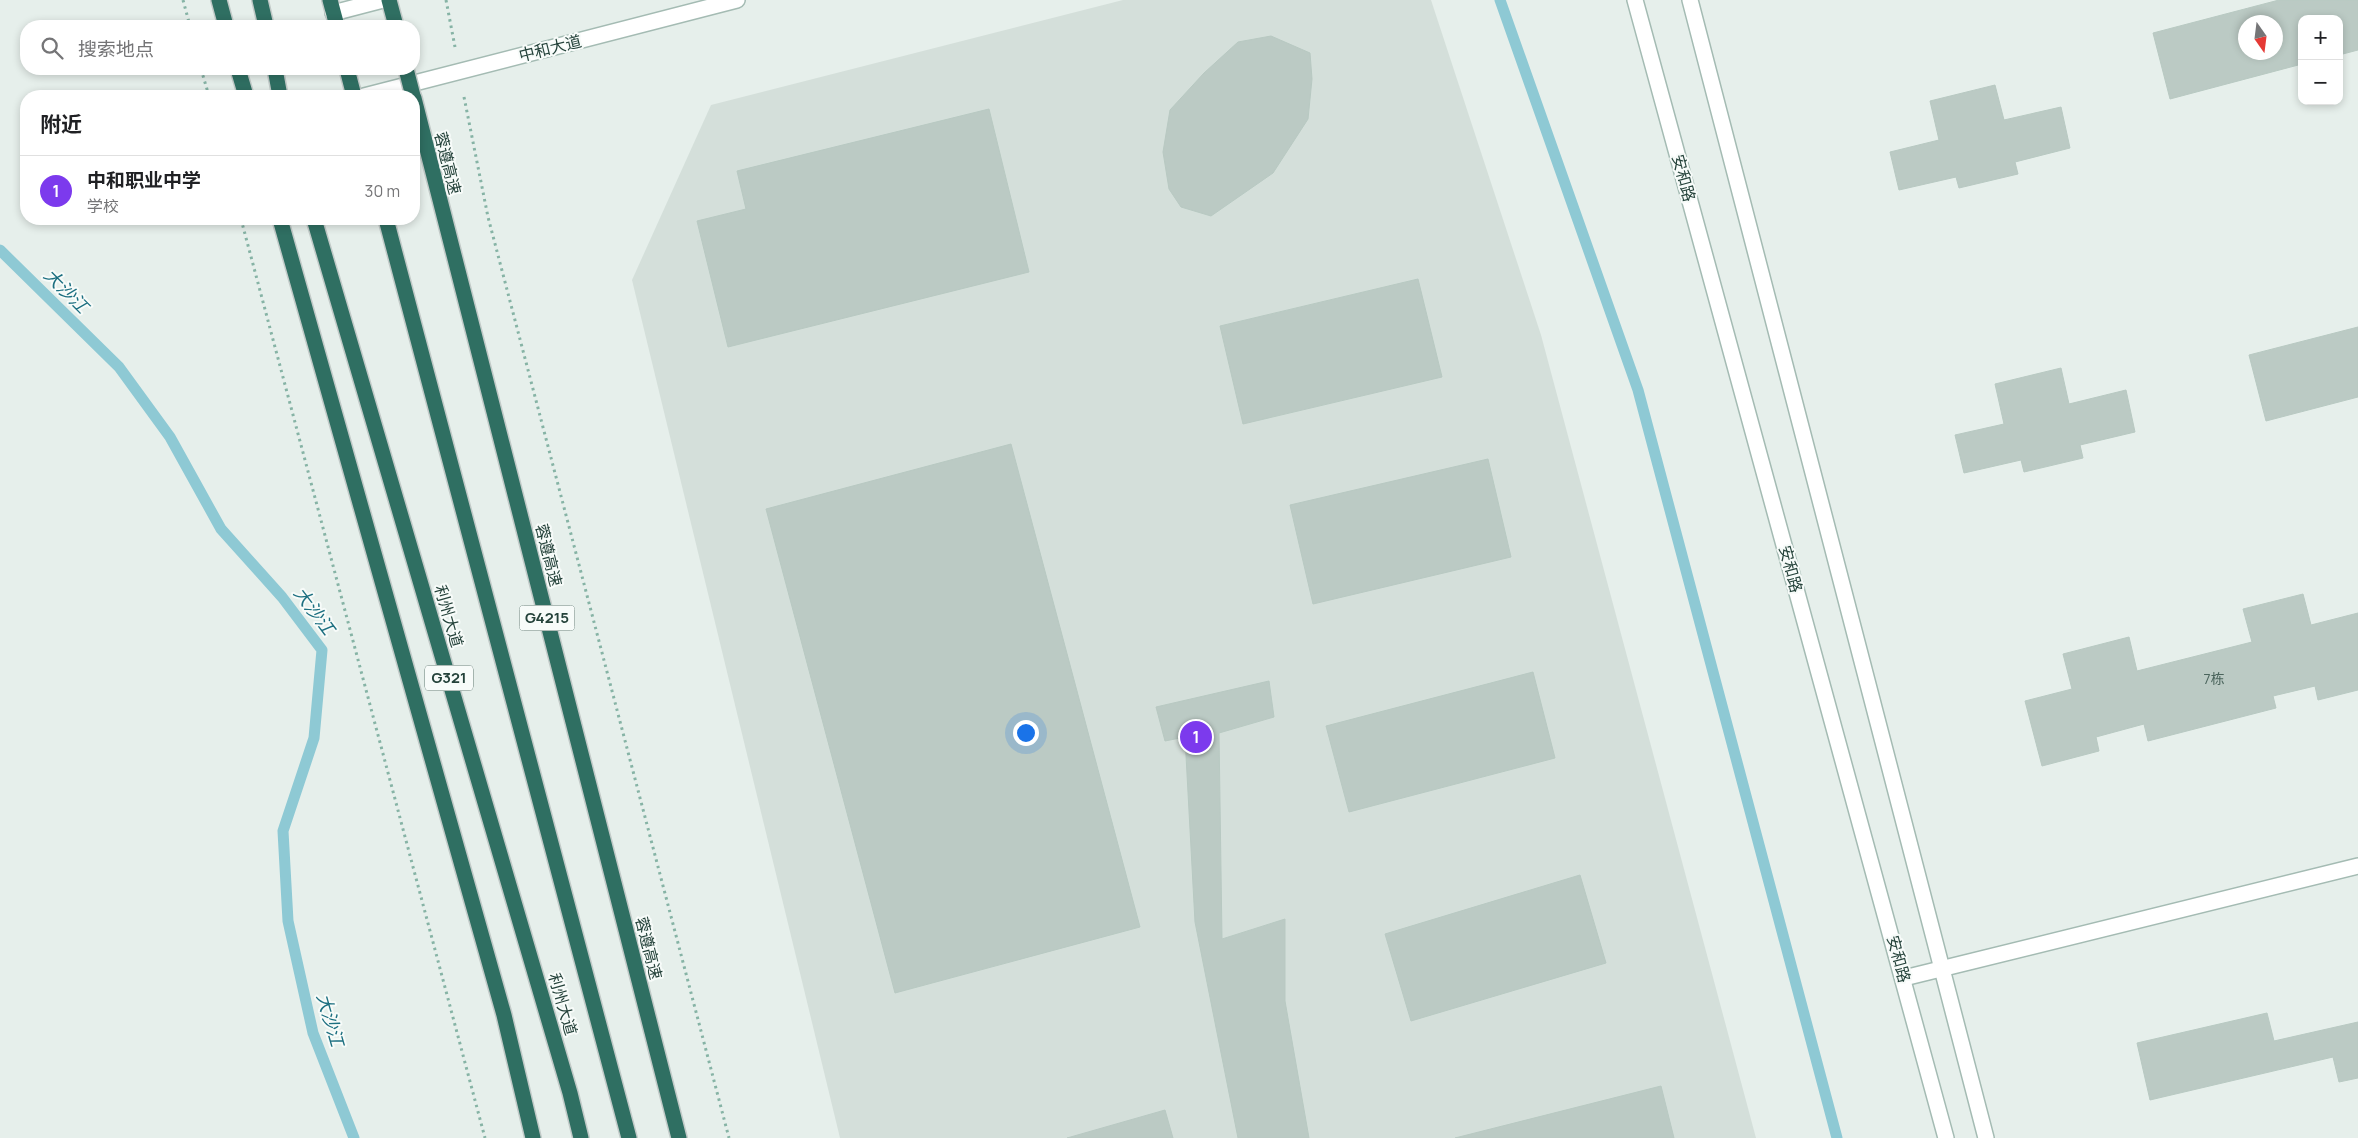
<!DOCTYPE html>
<html lang="zh">
<head>
<meta charset="utf-8">
<style>
	:root { --surface:#fff; --page:#f2f2f2; --text:#202124; --muted:#757577; --line:#e0e0e0; --accent:#7c3aed }
	body { margin:0; font-family:Manrope,"Noto Sans SC",sans-serif; background:var(--page); color:var(--text) }
	.controls { position:absolute; right:15px; top:15px; display:grid; overflow:hidden; border-radius:10px; box-shadow:0 2px 8px #0003 }
	.controls button { width:45px; height:45px; display:grid; place-items:center; padding:0; border:0; border-bottom:1px solid var(--line); background:var(--surface); color:var(--text); font:25px sans-serif }
	.compass { position:absolute; left:2238px; top:15px; width:45px; height:45px; border-radius:50%; background:var(--surface); box-shadow:0 2px 8px #0003; rotate:166deg }
	.you { position:absolute; left:1025px; top:732px; width:18px; height:18px; margin:-12px; border:4px solid #fff; border-radius:50%; background:#1a73e8; box-shadow:0 0 0 8px #1a73e833 }
	.badge { display:grid; place-items:center; width:32px; height:32px; border-radius:50%; background:var(--accent); color:#fff; font-size:16px; font-weight:700 }
	.pin { position:absolute; translate:-50% -50%; border:2px solid #fff; box-shadow:0 1px 5px #0006 }
	.list { margin:0; padding:0; list-style:none }
	h2 { display:flex; justify-content:space-between; align-items:center; height:65px; margin:0; padding:0 20px; font-size:21px }
	h2 small { font-size:16px; font-weight:400; color:var(--muted) }
	.list li { display:grid; grid-template-columns:32px 1fr auto; gap:15px; align-items:center; box-sizing:border-box; height:70px; padding:0 20px; border-top:1px solid var(--line) }
	.list b { display:block; font-size:19px; white-space:nowrap }
	.list p { margin:0; font-size:16px; white-space:nowrap; color:var(--muted) }
	.list em { font-size:16px; font-style:normal; color:var(--muted) }
	.icon { flex:none; width:28px; height:28px; fill:none; stroke:currentColor; stroke-width:2; stroke-linecap:round; stroke-linejoin:round }
	.map { position:relative; flex:none; width:2358px; height:1138px; overflow:hidden }
	.search { position:absolute; background:var(--surface); box-shadow:0 2px 8px #0003; left:20px; top:20px; width:400px; height:55px; display:flex; align-items:center; gap:12px; box-sizing:border-box; padding:0 18px; border-radius:20px; color:var(--muted); font-size:19px }
	.panel { position:absolute; background:var(--surface); box-shadow:0 2px 8px #0003; left:20px; top:90px; width:400px; height:135px; border-radius:20px }
	.map>svg:first-child { display:block }
	.built { fill:#d4dfda }
	.lines { fill:none; stroke-linecap:round; stroke-linejoin:round }
	.stream { stroke:#8ec9d4; stroke-width:11 }
	.building { fill:#bbcac4; stroke:#b8c9c2; fill-rule:evenodd }
	.secondary-casing { stroke:#a4bbb3; stroke-width:18 }
	.highway-casing { stroke:#c2cac8; stroke-width:18 }
	.path { stroke:#86b3a5; stroke-width:3; stroke-dasharray:2.5 4; stroke-linecap:butt }
	.secondary { stroke:#fff; stroke-width:15 }
	.highway { stroke:#2f6f62; stroke-width:15 }
	.highway-bridge-casing { stroke:#c2cac8; stroke-width:18; stroke-linecap:butt }
	.highway-bridge { stroke:#2f6f62; stroke-width:15 }
	.labels { text-anchor:middle; stroke-width:4; stroke-linejoin:round; paint-order:stroke }
	.number-label { font-size:14px; fill:#4a645c }
	.shield { fill:#f7fbf9; stroke:#637a73; stroke-width:1 }
	.shield-label { font-size:15px; font-weight:bold; fill:#24423a }
	.street-label { font-size:16px; fill:#24423a; stroke:#f7fbf9 }
	.water-label { font-size:18px; font-style:italic; fill:#1c6f80; stroke:#f7fbf9 }
</style>
</head>
<body>
<div class="map">
<svg width="2358" height="1138" viewBox="0 0 2358 1138">
	<rect width="100%" height="100%" fill="#e6efeb"/>
	<path class="built" d="M1123,0h308l110,335 215,803h-916l-208,-858 79,-175z"/>
	<g class="lines">
		<g class="stream">
			<path d="M1500,0l138,390 199,748"/>
			<path d="M0,250l119,117 51,70 51,92 61,68 40,53 -8,88 -31,93 5,90 25,112 41,105"/>
		</g>
	</g>
	<g class="building">
		<path d="M2279,0h79v50l-19,5v-36h-37v45l-132,35 -17,-66zM2246,22h30v30h-30z"/>
		<path d="M1271,36l39,17 2,26 -4,40 -35,54 -62,43 -30,-9 -12,-18 -6,-37 7,-42 34,-37 34,-31z"/>
		<path d="M1995,85l9,35 57,-13 9,41 -55,14 3,12 -59,14 -3,-11 -57,13 -9,-38 49,-12 -9,-39z"/>
		<path d="M989,109l40,163 -301,75 -31,-126 49,-12 -9,-38z"/>
		<path d="M1418,279l24,98 -199,47 -23,-98z"/>
		<path d="M2358,327v70l-92,24 -17,-66z"/>
		<path d="M2061,368l8,36 57,-14 9,42 -55,13 3,13 -59,14 -3,-12 -57,13 -9,-38 49,-11 -9,-40z"/>
		<path d="M1011,444l129,483 -245,66 -129,-484z"/>
		<path d="M1488,459l23,98 -198,47 -23,-99z"/>
		<path d="M2303,594l8,31 47,-12v77l-40,10 -3,-14 -42,10 3,12 -128,33 -4,-17 -48,13 3,14 -57,15 -17,-65 47,-12 -9,-35 66,-17 8,34 115,-29 -9,-33z"/>
		<path d="M1533,672l22,86 -206,54 -23,-86z"/>
		<path d="M1269,681l5,36 -55,16 3,206 63,-20v82l24,137h-71l-43,-216 -10,-185 -20,4 -9,-34z"/>
		<path d="M1580,875l26,88 -195,58 -26,-87z"/>
		<path d="M2267,1013l7,28 84,-19v56l-19,4 -6,-25 -183,43 -13,-57z"/>
		<path d="M1661,1086l13,52h-219z"/>
		<path d="M1165,1110l8,28h-106z"/>
	</g>
	<g class="lines">
		<defs>
			<g id="secondary">
				<path d="M1635,0l311,1138"/>
				<path d="M1690,0l296,1138"/>
				<path d="M333,13l50,-13"/>
				<path d="M364,96l373,-96"/>
				<path d="M1904,978l454,-112"/>
			</g>
			<g id="highway">
				<path d="M219,0l7,26"/>
				<path d="M260,0l6,26"/>
				<path d="M330,0l7,26"/>
				<path d="M389,0l7,26"/>
				<path d="M238,69l8,27"/>
				<path d="M275,69l5,27"/>
				<path d="M347,69l7,27"/>
				<path d="M414,98l265,1040"/>
				<path d="M280,219l224,796 29,123"/>
				<path d="M314,219l256,874 11,45"/>
				<path d="M386,219l243,919"/>
			</g>
		</defs>
		<use href="#secondary" class="secondary-casing"/>
		<use href="#highway" class="highway-casing"/>
		<g class="path">
			<path d="M183,0l7,26"/>
			<path d="M446,0l9,47"/>
			<path d="M201,69l8,27"/>
			<path d="M464,97l24,120 241,921"/>
			<path d="M241,219l244,919"/>
		</g>
		<use href="#secondary" class="secondary"/>
		<use href="#highway" class="highway"/>
		<defs>
			<path id="highway-bridge" d="M406,69l7,27"/>
		</defs>
		<use href="#highway-bridge" class="highway-bridge-casing"/>
		<use href="#highway-bridge" class="highway-bridge"/>
	</g>
	<g class="labels">
		<g class="number-label">
			<text x="2214" y="684">7栋</text>
		</g>
		<g class="shield">
			<rect x="519.5" y="605.5" width="55" height="25" rx="4"/>
			<rect x="425" y="665.5" width="48" height="25" rx="4"/>
		</g>
		<g class="shield-label">
			<text x="547" y="623">G4215</text>
			<text x="449" y="683">G321</text>
		</g>
		<g class="street-label">
			<text transform="translate(550 48) rotate(-14)" y="6">中和大道</text>
			<text transform="translate(448 163) rotate(76)" y="6">蓉遵高速</text>
			<text transform="translate(1684 178) rotate(75)" y="6">安和路</text>
			<text transform="translate(549 555) rotate(76)" y="6">蓉遵高速</text>
			<text transform="translate(1791 569) rotate(75)" y="6">安和路</text>
			<text transform="translate(449 616) rotate(74)" y="6">利州大道</text>
			<text transform="translate(649 948) rotate(76)" y="6">蓉遵高速</text>
			<text transform="translate(1899 959) rotate(75)" y="6">安和路</text>
			<text transform="translate(563 1004) rotate(74)" y="6">利州大道</text>
		</g>
		<g class="water-label">
			<text transform="translate(66 291) rotate(45)" y="6">大沙江</text>
			<text transform="translate(314 611) rotate(53)" y="6">大沙江</text>
			<text transform="translate(330 1020) rotate(74)" y="6">大沙江</text>
		</g>
	</g>
</svg>
<div class="controls">
<button>+</button>
<button>−</button>
</div>
<svg class="compass" viewBox="-18 -18 36 36"><path d="M0-13l5 13h-10z" fill="#e53935"/><path d="M0 13l5-13h-10z" fill="#757577"/></svg>
<div class="you"></div>
<div class="pin badge" style="left:1196px;top:737px">1</div>
<div class="search"><svg class="icon" aria-label="search" viewBox="0 0 24 24"><circle cx="10" cy="10" r="6"/><path d="M15 15l6 6"/></svg>搜索地点</div>
<section class="panel">
<h2>附近<small></small></h2>
<ul class="list">
<li><span class="badge">1</span><div><b>中和职业中学</b><p>学校</p></div><em>30 m</em></li>
</ul>
</section>
</div>
</body>
</html>
